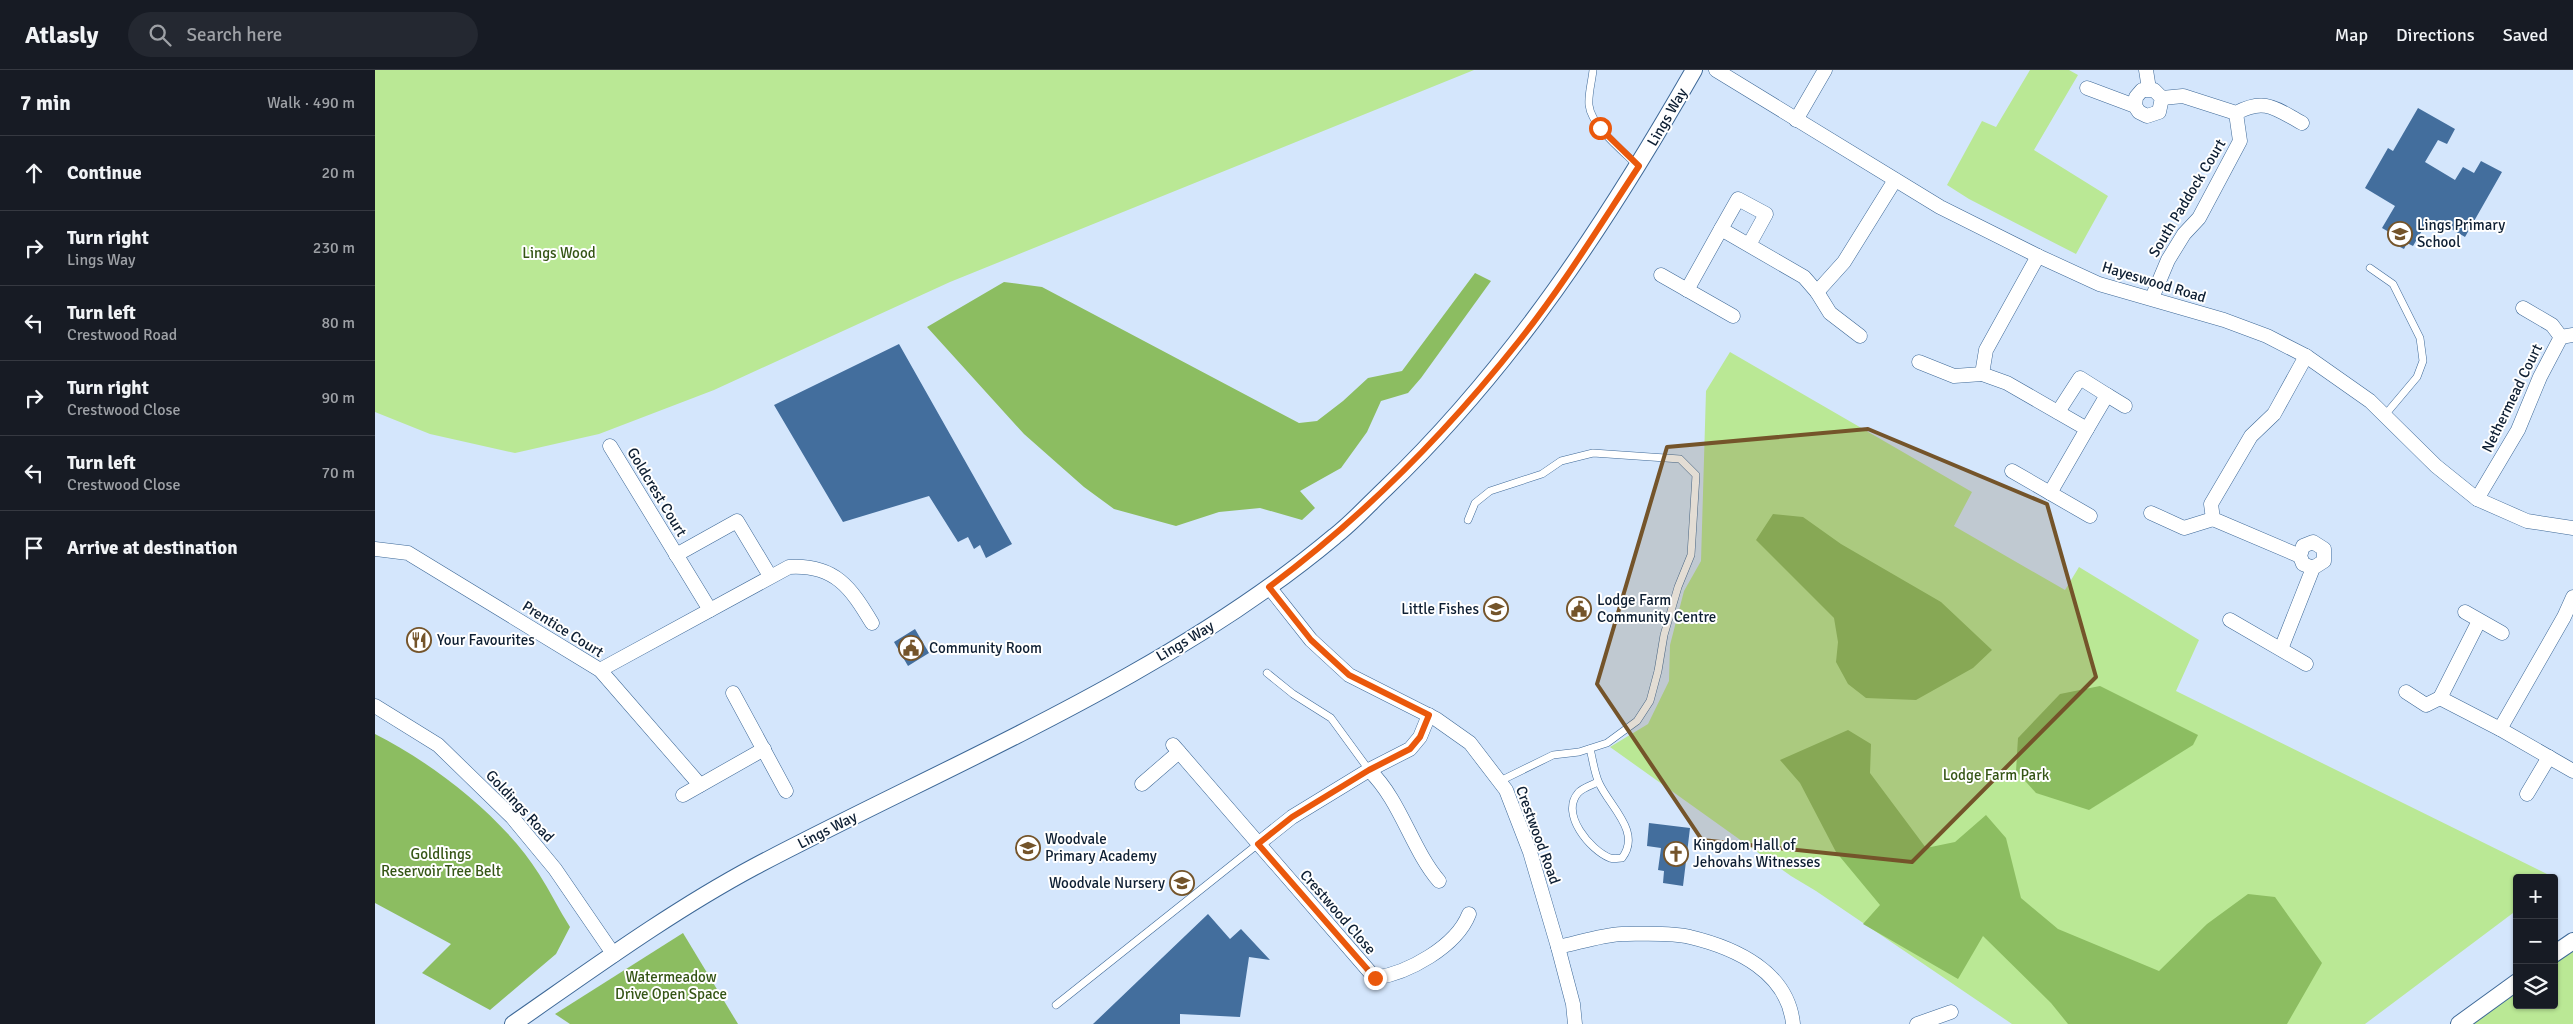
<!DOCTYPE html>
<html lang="en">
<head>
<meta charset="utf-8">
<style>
	:root { --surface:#171b24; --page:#242831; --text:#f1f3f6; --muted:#9ea1a6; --line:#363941 }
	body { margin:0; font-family:Signika,sans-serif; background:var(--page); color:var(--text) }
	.controls { position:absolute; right:15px; bottom:15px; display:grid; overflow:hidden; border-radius:5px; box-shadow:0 1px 4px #0004 }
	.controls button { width:45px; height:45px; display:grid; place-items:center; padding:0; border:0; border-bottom:1px solid var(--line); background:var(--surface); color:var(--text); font:25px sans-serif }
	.stop { position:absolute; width:15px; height:15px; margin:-11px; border:4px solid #ea580c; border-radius:50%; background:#fff }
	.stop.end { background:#ea580c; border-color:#fff; box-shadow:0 1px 5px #0008 }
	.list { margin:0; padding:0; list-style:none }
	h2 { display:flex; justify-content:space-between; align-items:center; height:65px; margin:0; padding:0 20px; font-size:21px }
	h2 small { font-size:16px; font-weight:400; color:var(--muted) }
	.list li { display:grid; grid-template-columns:32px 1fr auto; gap:15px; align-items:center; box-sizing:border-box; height:75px; padding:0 20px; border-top:1px solid var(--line) }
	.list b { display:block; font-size:19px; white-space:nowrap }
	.list p { margin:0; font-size:16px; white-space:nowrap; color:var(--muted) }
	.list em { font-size:16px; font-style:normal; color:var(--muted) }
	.icon { flex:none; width:28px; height:28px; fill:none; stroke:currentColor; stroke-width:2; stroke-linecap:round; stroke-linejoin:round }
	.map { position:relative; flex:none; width:2198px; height:954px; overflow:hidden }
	header { display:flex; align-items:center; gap:30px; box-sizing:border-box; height:70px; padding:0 25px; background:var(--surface); border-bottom:1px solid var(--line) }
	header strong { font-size:24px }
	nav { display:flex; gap:28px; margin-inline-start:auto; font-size:18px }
	.search { width:350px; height:45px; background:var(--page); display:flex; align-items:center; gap:12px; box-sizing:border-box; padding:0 18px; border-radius:28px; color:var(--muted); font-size:19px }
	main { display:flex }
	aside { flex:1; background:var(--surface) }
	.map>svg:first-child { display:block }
	.green { fill:#bae895 }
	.forest { fill:#8cbd61 }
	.building { fill:#436e9d }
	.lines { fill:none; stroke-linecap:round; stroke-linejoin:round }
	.service-casing { stroke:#3d6897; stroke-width:8 }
	.minor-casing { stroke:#3d6897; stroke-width:15 }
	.tertiary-casing { stroke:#3d6897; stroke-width:18 }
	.service { stroke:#fff; stroke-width:7 }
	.minor { stroke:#fff; stroke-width:14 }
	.tertiary { stroke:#fff; stroke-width:16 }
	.route { stroke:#ea580c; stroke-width:6 }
	.marked { fill:#74542a; fill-opacity:0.2; stroke:#74542a; stroke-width:4; stroke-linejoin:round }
	.labels { text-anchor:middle; stroke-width:4; stroke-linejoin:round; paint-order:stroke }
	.street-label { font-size:15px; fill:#0e1f33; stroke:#fff }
	.poi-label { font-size:15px; fill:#0e1f33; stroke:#fff; text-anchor:start }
	.park-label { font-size:15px; fill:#355515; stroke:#fff }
</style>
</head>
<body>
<header>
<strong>Atlasly</strong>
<div class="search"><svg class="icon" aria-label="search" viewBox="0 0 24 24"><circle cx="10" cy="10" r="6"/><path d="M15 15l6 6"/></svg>Search here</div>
<nav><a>Map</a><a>Directions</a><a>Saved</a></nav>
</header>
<main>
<aside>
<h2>7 min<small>Walk · 490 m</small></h2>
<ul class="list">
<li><svg class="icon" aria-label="ahead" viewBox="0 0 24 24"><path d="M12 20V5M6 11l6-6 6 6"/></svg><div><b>Continue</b></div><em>20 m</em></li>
<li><svg class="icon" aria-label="right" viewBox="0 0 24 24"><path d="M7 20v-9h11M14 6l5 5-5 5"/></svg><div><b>Turn right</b><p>Lings Way</p></div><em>230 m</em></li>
<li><svg class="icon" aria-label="left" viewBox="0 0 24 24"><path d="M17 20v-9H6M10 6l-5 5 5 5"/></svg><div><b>Turn left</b><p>Crestwood Road</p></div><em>80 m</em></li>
<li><svg class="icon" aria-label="right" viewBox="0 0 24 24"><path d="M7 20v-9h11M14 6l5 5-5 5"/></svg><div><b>Turn right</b><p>Crestwood Close</p></div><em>90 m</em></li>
<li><svg class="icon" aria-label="left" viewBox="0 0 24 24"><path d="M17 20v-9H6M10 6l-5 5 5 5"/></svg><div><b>Turn left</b><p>Crestwood Close</p></div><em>70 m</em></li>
<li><svg class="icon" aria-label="arrive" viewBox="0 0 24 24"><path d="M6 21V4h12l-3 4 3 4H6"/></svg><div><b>Arrive at destination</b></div></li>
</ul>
</aside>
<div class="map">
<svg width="2198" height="954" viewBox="0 0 2198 954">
	<rect width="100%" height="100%" fill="#d4e6fc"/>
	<g class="green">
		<path d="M0,0h1099l-524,212 -236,108 -115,44 -84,19 -85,-19 -55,-22z"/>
		<path d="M1655,0h39l9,5 -44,75 74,46 -32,58 -107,-55 -22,-14 35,-64 14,6z"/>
		<path d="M1355,282l242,140 -18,34 111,64 14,-23 120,73 -23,51 375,185 -34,2v32l-152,114h-353l-196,-133 -25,-15 -181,-129 38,-23 21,-43 1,-36 14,-54 17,-30 5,-170z"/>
		<path d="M2198,871v83h-114l58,-42v23h37v-51z"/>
	</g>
	<g class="forest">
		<path d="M1100,203l16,8 -70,97 -13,15 -27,8 -14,31 -26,36 -41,23 15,17 -13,12 -42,-12 -41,4 -43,14 -62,-17 -30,-22 -60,-53 -97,-107 77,-45 38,5 257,136 18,-2 26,-20 25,-23 34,-7z"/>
		<path d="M1398,444l30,3 38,27 100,58 51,48 -19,18 -57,32 -50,-2 -18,-14 -12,-22 2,-20 -4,-24 -78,-78z"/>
		<path d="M1725,616l98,49 -5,10 -104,65 -53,-17 -20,-22 2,-33 42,-44z"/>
		<path d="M1473,660l23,14 -1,29 56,75 29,-6 31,-27 20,23 15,60 37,31 101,42 48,-47 41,-30 27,3 47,66 -35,61h-219l-17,-21 -68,-67 -25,43 -95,-55 17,-19 -44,-53 -36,-69 -20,-23z"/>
		<path d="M0,664c58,29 129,84 164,140 11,17 20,36 31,53l-14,27 -66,56 -68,-37 29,-29 -76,-41z"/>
		<path d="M308,863l55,91h-168l-15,-10z"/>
	</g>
	<g class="building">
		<path d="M2043,38l37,21 -8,15 -9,-4 -13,22 30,18 8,-13 11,6 7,-12 21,11 -37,65 -27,-16 -3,6 -8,-5 -14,24 -6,-3 -3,6 -12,-6 4,-7 -14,-8 13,-22 -30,-18 23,-40 5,3z"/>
		<path d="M524,274l113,200 -26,14 -6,-13 -6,4 -6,-12 -10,5 -29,-46 -86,26 -69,-117z"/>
		<path d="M540,559l14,24 -21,13 -14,-24z"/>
		<path d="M1274,753l41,5 -7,58 -20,-3 1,-12 -6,-1 3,-22 -14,-2z"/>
		<path d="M833,844l22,25 11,-10 29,31 -21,-3 -9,60 -60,-3v10h-87z"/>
	</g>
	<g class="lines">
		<defs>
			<g id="service">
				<path d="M1218,0c-1,11 -5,24 -4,35 2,21 35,47 49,61"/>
				<path d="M1995,198l23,16 27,54 3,23 -6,16 -32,38"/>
				<path d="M1093,450l7,-17 15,-12 52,-17 19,-13 32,-8 87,6 16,16 -5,80 -13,32 -14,48 -6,36 -8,30 -13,20 -30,22 -28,9 -26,3 -53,26"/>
				<path d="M892,603l26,21 38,24 38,52"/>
				<path d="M1215,679c3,11 4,23 9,34 11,24 43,49 23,75 -3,0 -8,1 -12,0 -20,-8 -50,-44 -32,-65 4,-5 14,-8 20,-11"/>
				<path d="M681,935l202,-161"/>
			</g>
			<g id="minor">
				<path d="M1341,0l224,137 98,49 61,28 125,36 43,16 39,20 64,45 66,65 41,33 50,22 46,7"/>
				<path d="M1771,0l3,19"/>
				<path d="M1712,18l48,18 4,6 8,4 12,-4 3,-14 -8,-8h-12l-6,7 -1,9"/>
				<path d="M1787,28l21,-2 53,17c29,-16 40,-4 66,10"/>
				<path d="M1421,50l29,-50"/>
				<path d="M1346,159l17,-30 28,15 -16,29"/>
				<path d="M1663,186l-52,94 -4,24 25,9 80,46 -37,64"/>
				<path d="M1286,205l72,41"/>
				<path d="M1312,220l34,-61 83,48 13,15 27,-30 51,-82"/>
				<path d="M1442,222l13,21 30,23"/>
				<path d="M1777,228l16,-38 16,-26 15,-16 41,-77 -4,-28"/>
				<path d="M2148,238l29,17 9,12"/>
				<path d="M1544,292l35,14 28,-2"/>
				<path d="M1732,325l18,11"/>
				<path d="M1683,342l22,-34 27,17 -20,34"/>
				<path d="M235,376l100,164"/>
				<path d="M1637,401l78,45"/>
				<path d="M2102,429l41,-69 22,-53 21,-40 12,-2"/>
				<path d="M1776,443l33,15 29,-9"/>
				<path d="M0,479l33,4 192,117 100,115"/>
				<path d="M301,485l61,-34 33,55"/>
				<path d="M1925,486l-87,-37 -2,-15 40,-68 23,-22 32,-58"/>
				<path d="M894,517l42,53 38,35 87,44 34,24 36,47 24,62 28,95 15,57 2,20"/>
				<path d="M2090,542l37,21"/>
				<path d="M1855,550l76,44"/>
				<path d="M1906,579l32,-81 11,-7v-12l-11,-7 -10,4 -3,10 3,8 10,4"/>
				<path d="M225,600l189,-103c46,-3 62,21 83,56"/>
				<path d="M2031,622l20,13 14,-7 60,31 73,42"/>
				<path d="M358,623l53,98"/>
				<path d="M2065,628l39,-77"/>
				<path d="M0,636l63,39 74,72 43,52 59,86"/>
				<path d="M2125,659l64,-112 9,-20"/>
				<path d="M798,675l202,233c33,-5 81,-31 94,-64"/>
				<path d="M994,700c32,31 42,78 70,111"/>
				<path d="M767,714l37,-32"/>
				<path d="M2152,724l22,-37"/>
				<path d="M308,725l81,-46"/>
				<path d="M883,774l34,-27 77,-47 41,-21 10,-12 9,-22"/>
				<path d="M1183,877c20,-4 43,-12 64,-13 19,0 50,-2 68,3 46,11 98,35 103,87"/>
				<path d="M1542,954l34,-12"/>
			</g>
			<g id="tertiary">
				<path d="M2179,884l19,-13"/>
				<path d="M138,954c78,-54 157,-112 241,-157 193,-102 413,-190 581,-331 18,-14 34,-32 51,-48 127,-122 221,-266 308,-418"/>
				<path d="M2084,954l58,-42"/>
			</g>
		</defs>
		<use href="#service" class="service-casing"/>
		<use href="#minor" class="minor-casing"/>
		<use href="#tertiary" class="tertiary-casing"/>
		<use href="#service" class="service"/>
		<use href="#minor" class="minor"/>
		<use href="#tertiary" class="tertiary"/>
	</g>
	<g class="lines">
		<path class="route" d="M1000,908l-117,-134 34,-27 77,-47 41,-21 10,-12 9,-22 -80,-40 -38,-35 -42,-53c94,-70 177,-154 250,-246 44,-55 81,-116 120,-175l-39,-38"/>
	</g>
	<path class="marked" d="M1493,359l179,75 49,173 -184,185 -210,-22 -105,-156 70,-237z"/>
	<defs>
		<symbol id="school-ring" viewBox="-11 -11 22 22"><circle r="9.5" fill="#fff" stroke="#74542a" stroke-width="1.5"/><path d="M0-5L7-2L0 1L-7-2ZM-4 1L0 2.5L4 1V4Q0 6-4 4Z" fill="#74542a"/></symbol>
		<symbol id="civic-ring" viewBox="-11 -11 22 22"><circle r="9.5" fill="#fff" stroke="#74542a" stroke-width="1.5"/><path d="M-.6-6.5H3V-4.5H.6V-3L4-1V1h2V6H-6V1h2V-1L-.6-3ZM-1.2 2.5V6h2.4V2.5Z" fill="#74542a"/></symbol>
		<symbol id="restaurant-ring" viewBox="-11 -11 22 22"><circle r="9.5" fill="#fff" stroke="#74542a" stroke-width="1.5"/><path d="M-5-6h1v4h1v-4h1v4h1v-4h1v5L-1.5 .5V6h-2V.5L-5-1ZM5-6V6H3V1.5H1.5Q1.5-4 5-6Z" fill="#74542a"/></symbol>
		<symbol id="church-ring" viewBox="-11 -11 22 22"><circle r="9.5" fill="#fff" stroke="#74542a" stroke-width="1.5"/><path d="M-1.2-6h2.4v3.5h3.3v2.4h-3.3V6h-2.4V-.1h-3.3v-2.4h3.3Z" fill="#74542a"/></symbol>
	</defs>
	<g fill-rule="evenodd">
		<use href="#school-ring" x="2011" y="150" width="28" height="28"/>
		<use href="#school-ring" x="1107" y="525" width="28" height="28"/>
		<use href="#civic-ring" x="1190" y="525" width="28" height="28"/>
		<use href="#restaurant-ring" x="30" y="556" width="28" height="28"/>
		<use href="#civic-ring" x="522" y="564" width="28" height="28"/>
		<use href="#school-ring" x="639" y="764" width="28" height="28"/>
		<use href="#church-ring" x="1287" y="770" width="28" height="28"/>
		<use href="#school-ring" x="793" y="799" width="28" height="28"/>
	</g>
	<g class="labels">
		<g class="street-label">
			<text transform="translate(1292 47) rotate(-60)" y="5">Lings Way</text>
			<text transform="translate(1812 128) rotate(-59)" y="5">South Paddock Court</text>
			<text transform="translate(1779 212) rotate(17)" y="5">Hayeswood Road</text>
			<text transform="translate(2137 328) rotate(-64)" y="5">Nethermead Court</text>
			<text transform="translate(282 422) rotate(59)" y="5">Goldcrest Court</text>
			<text transform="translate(188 559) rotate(32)" y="5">Prentice Court</text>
			<text transform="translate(810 571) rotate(-31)" y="5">Lings Way</text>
			<text transform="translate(145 736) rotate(47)" y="5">Goldings Road</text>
			<text transform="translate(452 760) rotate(-27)" y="5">Lings Way</text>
			<text transform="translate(1163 765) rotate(70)" y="5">Crestwood Road</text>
			<text transform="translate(963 842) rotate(49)" y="5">Crestwood Close</text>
		</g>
		<g class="poi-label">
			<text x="2042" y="160">Lings Primary<tspan x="2042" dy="17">School</tspan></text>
			<text x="1222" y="535">Lodge Farm<tspan x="1222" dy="17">Community Centre</tspan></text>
			<text x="1104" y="544" text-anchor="end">Little Fishes</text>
			<text x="62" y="575">Your Favourites</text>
			<text x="554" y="583">Community Room</text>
			<text x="670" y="774">Woodvale<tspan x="670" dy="17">Primary Academy</tspan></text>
			<text x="1318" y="780">Kingdom Hall of<tspan x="1318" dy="17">Jehovahs Witnesses</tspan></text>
			<text x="790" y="818" text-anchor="end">Woodvale Nursery</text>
		</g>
		<g class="park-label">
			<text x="184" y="188">Lings Wood</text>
			<text x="1621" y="710">Lodge Farm Park</text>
			<text x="66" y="789">Goldlings<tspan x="66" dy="17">Reservoir Tree Belt</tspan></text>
			<text x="296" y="912">Watermeadow<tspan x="296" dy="17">Drive Open Space</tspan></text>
		</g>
	</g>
</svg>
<div class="controls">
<button>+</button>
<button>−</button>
<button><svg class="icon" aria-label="layers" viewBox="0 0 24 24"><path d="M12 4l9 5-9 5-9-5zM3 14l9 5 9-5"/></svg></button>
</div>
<div class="stop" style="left:1225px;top:58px"></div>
<div class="stop end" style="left:1000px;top:908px"></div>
</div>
</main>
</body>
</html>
